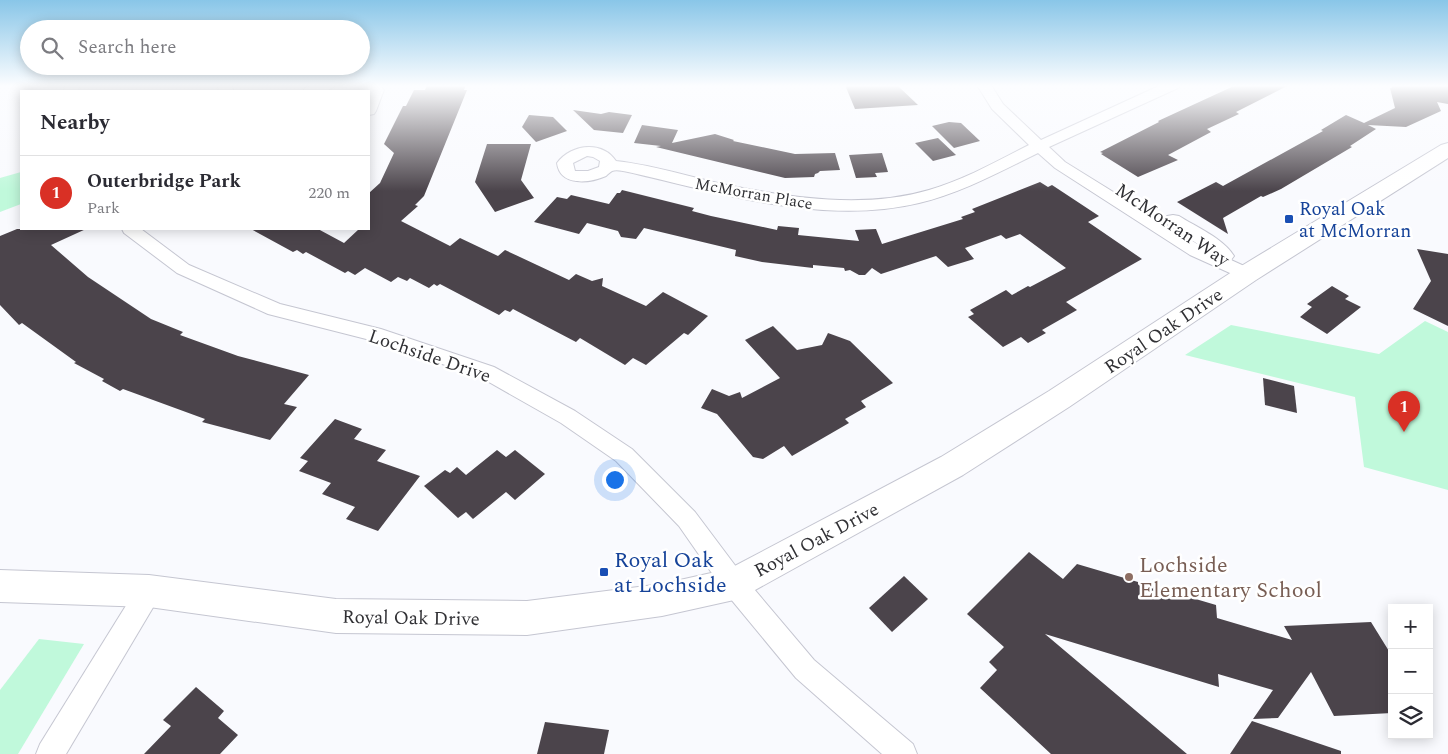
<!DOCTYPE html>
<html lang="en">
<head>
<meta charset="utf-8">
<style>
	:root { --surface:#fff; --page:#f2f2f3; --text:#2b2b33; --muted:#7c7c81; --line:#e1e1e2; --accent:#d93025 }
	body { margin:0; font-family:Spectral,serif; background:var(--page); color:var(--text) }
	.controls { position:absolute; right:15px; bottom:15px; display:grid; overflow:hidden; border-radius:0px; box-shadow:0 2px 12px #0003 }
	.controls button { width:45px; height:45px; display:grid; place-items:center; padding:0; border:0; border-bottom:1px solid var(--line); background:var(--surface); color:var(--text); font:25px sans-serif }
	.you { position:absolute; left:614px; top:479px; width:18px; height:18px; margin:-12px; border:4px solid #fff; border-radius:50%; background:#1a73e8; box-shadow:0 0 0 8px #1a73e833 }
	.badge { display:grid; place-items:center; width:32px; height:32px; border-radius:50%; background:var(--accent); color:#fff; font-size:16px; font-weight:700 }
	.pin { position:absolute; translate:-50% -41px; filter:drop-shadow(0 1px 2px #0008) }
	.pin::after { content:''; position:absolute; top:26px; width:18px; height:15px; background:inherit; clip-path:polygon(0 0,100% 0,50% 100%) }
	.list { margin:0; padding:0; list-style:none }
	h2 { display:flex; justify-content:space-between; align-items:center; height:65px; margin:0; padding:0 20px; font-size:21px }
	h2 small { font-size:16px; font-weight:400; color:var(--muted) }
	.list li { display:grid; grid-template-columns:32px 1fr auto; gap:15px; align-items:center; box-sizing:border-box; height:75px; padding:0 20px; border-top:1px solid var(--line) }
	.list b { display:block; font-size:19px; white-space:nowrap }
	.list p { margin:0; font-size:16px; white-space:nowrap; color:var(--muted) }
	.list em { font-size:16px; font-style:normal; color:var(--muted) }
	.icon { flex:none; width:28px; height:28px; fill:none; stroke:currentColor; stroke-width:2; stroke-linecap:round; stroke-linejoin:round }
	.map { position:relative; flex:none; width:1448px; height:754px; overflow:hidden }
	.search { position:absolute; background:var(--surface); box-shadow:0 2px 12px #0003; left:20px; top:20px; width:350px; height:55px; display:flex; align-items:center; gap:12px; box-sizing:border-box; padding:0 18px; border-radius:28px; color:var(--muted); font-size:19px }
	.panel { position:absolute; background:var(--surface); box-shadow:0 2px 12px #0003; left:20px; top:90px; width:350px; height:140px; border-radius:0px }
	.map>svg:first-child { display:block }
	.green { fill:#c0f9db }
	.building { fill:#4b444b }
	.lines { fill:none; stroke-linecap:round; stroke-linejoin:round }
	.minor-casing { stroke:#c5c6d1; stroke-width:2 }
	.secondary-casing { stroke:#c5c6d1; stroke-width:2 }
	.minor { fill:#fff; fill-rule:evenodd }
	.secondary { fill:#fff; fill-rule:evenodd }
	.transit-dot { fill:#1a4fb4; stroke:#fff; stroke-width:2 }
	.education-dot { fill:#8d6e63; stroke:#fff; stroke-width:2 }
	.labels { text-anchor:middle; stroke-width:5; stroke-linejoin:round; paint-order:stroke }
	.far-street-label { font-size:16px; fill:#313135; stroke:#fff }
	.transit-label { font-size:19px; fill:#164399; stroke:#fff; text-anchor:start }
	.street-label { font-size:19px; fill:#313135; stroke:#fff }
	.near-transit-label { font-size:22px; fill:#164399; stroke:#fff; text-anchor:start }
	.near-education-label { font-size:22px; fill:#785e54; stroke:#fff; text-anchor:start }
</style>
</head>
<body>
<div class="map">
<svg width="1448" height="754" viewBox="0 0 1448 754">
	<rect width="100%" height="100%" fill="#f9fafe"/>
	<g class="green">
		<path d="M21,172v32l-21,8v-34z"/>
		<path d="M1425,321l23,11v158l-84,-23 -9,-70 -170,-42 46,-30 148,29z"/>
		<path d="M39,639l45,5 -66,110h-18v-64z"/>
	</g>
	<g class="building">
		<path d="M427,85h39l-2,5h3l-43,106 -9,9 3,1 -17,15 49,25 10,-8 38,18 7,-6 64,30 7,-6 16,7 11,-3 -1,8 44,20 17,-14 45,24 -20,19 -4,-2 -38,32 -13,-7 -8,7 -45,-27 -4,4 -63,-33 -3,3 -5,-2 -6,5 -59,-31 -3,2 -3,-2 -5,4 -19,-10 -3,3 -9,-4 -7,5 -26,-14 -10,7 -7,-4 -3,2 -39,-21 -3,2 -6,-4 -4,2 -42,-23h67l26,14 15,-14h10v-36l11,-10 14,-30 -10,-9 19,-38h3l8,-16h11z"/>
		<path d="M845,85h52l21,20 -63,4z"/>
		<path d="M1236,85h53l-53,27 3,2 -32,15 4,3 -43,23 10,5 -40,17 -37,-23 2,-1 -3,-1 59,-30 -1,-1z"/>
		<path d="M1391,85h57v19l-11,-2 4,9 -35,16 -38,-2 8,4 -26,17 2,1 -71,42 -18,8 -2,-1 -38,22 5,16 -51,-32 39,-20 7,4 100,-55 -2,-1 25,-15 18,8 31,-15 -5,-20h2z"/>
		<path d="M573,110l28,4 8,-2 23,3 -9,18 -29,-3z"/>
		<path d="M529,115l24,2 14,14 -31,11 -14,-15z"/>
		<path d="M949,122l12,1 19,18 -26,7 -22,-22z"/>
		<path d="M642,125l36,5 -6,13 43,-9 19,6 -1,1 62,13 40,-1 5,17 -20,1 -2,2 -3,1 -1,3 -29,1 -129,-31 5,-1 -27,-3z"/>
		<path d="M938,138l18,17 -23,6 -18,-18z"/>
		<path d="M487,144h44l-10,36 13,18 -39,14 -20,-30z"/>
		<path d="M882,153l6,19 -13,1 2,4 -21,1 -7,-23z"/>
		<path d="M1040,182l8,5 4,-2 47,31 -11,6 54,37 -76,43 11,8 -35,20 4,3 -18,10 -7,-6 -18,10 -35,-30 6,-3 -4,-4 36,-20 6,5 16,-9 2,1 36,-19 -46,-34 -14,5 -5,-4 -36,13 9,11 -26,8 -12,-11 -55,18 -9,-6 -7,7h-6l-9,-5 -5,1 -1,-3 -31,-3v3l-51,-6 -27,-6 1,-6 -92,-22 -8,11 -15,-2 -3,-6 -31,-8 -8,11 -45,-12 23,-25 10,2 4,-4 38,9 8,-11h3l2,-3 72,18 -2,3 19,5 66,14 1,-4 21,2 -1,7 61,6 -4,-11 21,-1 6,15 81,-25 -2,-2 14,-5 -3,-3z"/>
		<path d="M17,229h69l-35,16 37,32 63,42 32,13 -3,3 58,21 71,19 -25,29 13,3 -27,33 -68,-18 3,-3 -82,-30 -3,2 -18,-10 2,-2 -30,-16 2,-1 -54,-39 -3,2 -19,-20v-69z"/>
		<path d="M1417,249l31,5v72l-35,-17 18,-28z"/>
		<path d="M1332,286l17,10 -4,3 16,8 -34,27 -27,-17 12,-10 -5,-3z"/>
		<path d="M773,326l24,24 25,-5 6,-12 22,8 43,42 -32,18 5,6 -21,12 4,4 -57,33 -8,-10 -21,13 -10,-2 -36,-43 -16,-6 11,-19 17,7 11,-4 2,6 38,-20 -35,-38z"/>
		<path d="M1263,378l31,8 3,27 -32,-8z"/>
		<path d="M335,419l27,10 -8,10 32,11 -9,11 43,15 -42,55 -32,-12 9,-12 -33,-13 9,-11 -32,-12 9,-10 -8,-3z"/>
		<path d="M497,450l9,7 9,-7 30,24 -30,26 -9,-8 -33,27 -7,-7 -8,6 -34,-32 21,-16 5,3 7,-6 9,8z"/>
		<path d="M1029,552l34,27 14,-15 139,41 1,13 75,22 -8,-14 87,-4 21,34v57l-58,3 -23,-44 -33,46 -25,1 20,-29 -55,-16 1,13 -174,-53 142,120h-136l-71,-66 17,-18 -8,-8 15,-15 -37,-33z"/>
		<path d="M904,576l24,23 -36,33 -23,-24z"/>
		<path d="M196,687l28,24 -6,7 20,17 -18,19h-76l27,-28 -8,-6z"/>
		<path d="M1252,721l89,30v3h-111z"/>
		<path d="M545,722l64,8 -5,24h-67z"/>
	</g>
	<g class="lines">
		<defs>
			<g id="minor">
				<path d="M65,85h14l-1,6h-14z"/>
				<path d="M218,85h14l1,6h-14z"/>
				<path d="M314,85h22c-8,8 -23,7 -33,6l2,-3z"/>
				<path d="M365,85h15l4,5 -8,21 -2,3 -5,1 1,-24z"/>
				<path d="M977,85h14l12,19 38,36 120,-55h19l-2,3 -129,59 16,15 137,85 2,1 -37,-24 -2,-4 2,-4 6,-1 6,1c17,11 44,22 55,40l-3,4 22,10 3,4 -3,4 -6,2 -6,-2 -51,-23 -135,-87 -17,-15c-39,19 -77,40 -119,50 -96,23 -198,-10 -291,-31 -4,-1 -12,-3 -16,-1 -2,1 -4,3 -6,5 -16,7 -46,11 -49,-13 14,-19 45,-23 59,-2 37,4 74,16 111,24 64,13 138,24 202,5 35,-10 68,-29 100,-45l-37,-36zM587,156l6,1 7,4 -1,6 -11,4h-13l-2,-8z"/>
				<path d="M122,229h19l48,36 91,39 101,25 113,38 81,44 57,38 63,63 48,64 71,84 99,84 4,10h-35l-86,-76 -71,-86 -46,-66 -63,-65 -55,-38 -81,-46 -102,-35 -110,-28 -91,-41 -53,-40z"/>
				<path d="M149,579l9,4 3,8 -3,8 -92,155h-30l4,-10 100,-161z"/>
			</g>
			<path id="secondary" d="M1448,143v15l-192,122 -187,127 -106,68 -217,120 -12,5 -72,16 -135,19 -191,-2 -187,-26 -149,-5v-32l149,5 187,24 191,2 135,-17 67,-15 212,-112 108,-66 189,-123 203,-123z"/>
		</defs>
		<use href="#minor" class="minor-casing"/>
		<use href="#secondary" class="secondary-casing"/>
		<use href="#minor" class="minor"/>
		<use href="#secondary" class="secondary"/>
	</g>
	<linearGradient id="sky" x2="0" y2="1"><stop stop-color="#89c6e8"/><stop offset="0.45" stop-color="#fcfdff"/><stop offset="1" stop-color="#fcfdff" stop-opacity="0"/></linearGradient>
	<rect width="1448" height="191" fill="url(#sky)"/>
	<g class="transit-dot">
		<rect x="1284" y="214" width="10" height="10" rx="2.5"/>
		<rect x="599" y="567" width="10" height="10" rx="2.5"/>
	</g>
	<circle class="education-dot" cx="1129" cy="577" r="5"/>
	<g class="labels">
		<g class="far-street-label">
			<text transform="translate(754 193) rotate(10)" y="6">McMorran Place</text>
		</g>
		<g class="transit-label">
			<text x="1299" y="215">Royal Oak<tspan x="1299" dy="22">at McMorran</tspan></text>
		</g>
		<g class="street-label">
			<text transform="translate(1173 224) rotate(34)" y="7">McMorran Way</text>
			<text transform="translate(1163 330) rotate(-34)" y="7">Royal Oak Drive</text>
			<text transform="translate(430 355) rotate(19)" y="7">Lochside Drive</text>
			<text transform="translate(816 539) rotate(-28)" y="7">Royal Oak Drive</text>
			<text transform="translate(411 617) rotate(1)" y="7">Royal Oak Drive</text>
		</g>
		<g class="near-transit-label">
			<text x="614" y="567">Royal Oak<tspan x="614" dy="25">at Lochside</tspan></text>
		</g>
		<g class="near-education-label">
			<text x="1139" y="572">Lochside<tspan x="1139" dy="25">Elementary School</tspan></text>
		</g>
	</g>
</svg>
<div class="controls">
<button>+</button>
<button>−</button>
<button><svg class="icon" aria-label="layers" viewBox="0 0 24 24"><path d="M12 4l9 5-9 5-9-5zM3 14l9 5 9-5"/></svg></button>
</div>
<div class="you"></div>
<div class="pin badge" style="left:1404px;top:432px">1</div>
<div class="search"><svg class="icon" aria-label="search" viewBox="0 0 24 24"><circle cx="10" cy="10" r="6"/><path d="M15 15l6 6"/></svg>Search here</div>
<section class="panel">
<h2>Nearby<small></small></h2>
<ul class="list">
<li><span class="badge">1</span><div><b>Outerbridge Park</b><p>Park</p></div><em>220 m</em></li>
</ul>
</section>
</div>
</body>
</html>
